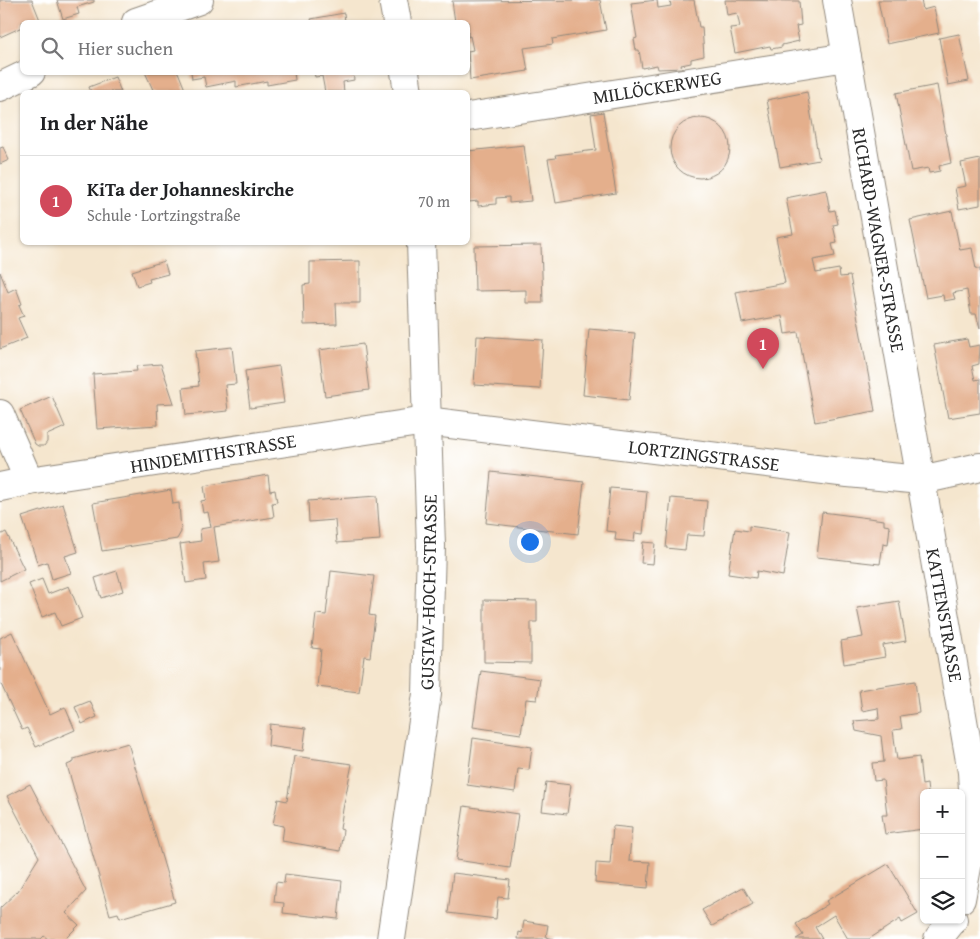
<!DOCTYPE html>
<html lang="de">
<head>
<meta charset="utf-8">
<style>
	:root { --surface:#fff; --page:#f6f6f6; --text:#202124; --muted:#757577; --line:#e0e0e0; --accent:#d1495b }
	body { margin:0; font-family:"Gentium Book Plus",serif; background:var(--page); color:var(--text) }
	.controls { position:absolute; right:15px; bottom:15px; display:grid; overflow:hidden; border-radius:8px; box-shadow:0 1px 4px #0004 }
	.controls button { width:45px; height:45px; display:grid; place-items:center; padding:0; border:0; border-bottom:1px solid var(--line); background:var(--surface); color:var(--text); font:25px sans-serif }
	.you { position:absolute; left:529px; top:541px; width:18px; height:18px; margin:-12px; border:4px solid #fff; border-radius:50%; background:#1a73e8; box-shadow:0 0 0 8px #1a73e833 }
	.badge { display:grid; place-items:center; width:32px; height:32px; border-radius:50%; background:var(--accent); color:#fff; font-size:16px; font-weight:700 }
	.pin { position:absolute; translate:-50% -41px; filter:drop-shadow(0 1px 2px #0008) }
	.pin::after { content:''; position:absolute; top:26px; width:18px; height:15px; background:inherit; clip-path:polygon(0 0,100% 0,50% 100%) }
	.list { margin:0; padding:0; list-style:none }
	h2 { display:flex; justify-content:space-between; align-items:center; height:65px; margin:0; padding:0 20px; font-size:21px }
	h2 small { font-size:16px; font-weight:400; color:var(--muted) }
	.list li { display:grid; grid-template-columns:32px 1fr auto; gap:15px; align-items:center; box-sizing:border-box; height:90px; padding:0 20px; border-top:1px solid var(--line) }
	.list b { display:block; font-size:19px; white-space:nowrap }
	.list p { margin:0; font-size:16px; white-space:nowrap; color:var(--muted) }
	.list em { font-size:16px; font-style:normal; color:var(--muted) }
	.icon { flex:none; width:28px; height:28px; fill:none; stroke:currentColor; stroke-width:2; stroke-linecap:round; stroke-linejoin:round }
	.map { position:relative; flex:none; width:980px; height:939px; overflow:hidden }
	.search { position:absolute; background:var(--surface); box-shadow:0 1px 4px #0004; left:20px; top:20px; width:450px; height:55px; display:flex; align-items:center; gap:12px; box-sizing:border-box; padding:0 18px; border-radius:8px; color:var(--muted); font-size:19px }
	.panel { position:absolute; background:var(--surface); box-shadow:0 1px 4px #0004; left:20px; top:90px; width:450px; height:155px; border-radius:8px }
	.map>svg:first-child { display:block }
	.building { fill:#e4af8c }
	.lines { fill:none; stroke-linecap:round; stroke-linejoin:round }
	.street-casing { stroke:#90887c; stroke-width:30 }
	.secondary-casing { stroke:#90887c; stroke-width:30 }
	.street { stroke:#fff; stroke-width:28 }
	.secondary { stroke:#fff; stroke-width:28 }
	.labels { text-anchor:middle; stroke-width:4; stroke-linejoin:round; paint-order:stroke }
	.street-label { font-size:19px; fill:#2b2b2b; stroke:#fff }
</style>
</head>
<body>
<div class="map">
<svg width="980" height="939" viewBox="0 0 980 939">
	<rect width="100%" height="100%" fill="#fff"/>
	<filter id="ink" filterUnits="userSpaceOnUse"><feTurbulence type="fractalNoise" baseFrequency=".02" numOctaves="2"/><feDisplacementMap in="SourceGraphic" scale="10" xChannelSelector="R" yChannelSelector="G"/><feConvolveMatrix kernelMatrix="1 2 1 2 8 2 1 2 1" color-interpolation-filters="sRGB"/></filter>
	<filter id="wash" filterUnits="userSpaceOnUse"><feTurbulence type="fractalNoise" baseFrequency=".0096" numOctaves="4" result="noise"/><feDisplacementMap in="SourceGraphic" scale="20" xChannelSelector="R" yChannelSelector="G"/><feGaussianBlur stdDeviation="1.12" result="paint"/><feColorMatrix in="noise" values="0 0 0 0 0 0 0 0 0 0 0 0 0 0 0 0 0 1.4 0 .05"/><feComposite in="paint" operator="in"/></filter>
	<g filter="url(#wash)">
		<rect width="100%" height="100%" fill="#f5e6ce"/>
		<g id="blocks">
			<g class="building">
				<path d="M0,0h32l8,20 -18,2v5l-22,10z"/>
				<path d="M57,0h37v2l-17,5 2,7 -16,5z"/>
				<path d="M600,0l6,30 -54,9 1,5 -29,4 4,23 -58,9 -2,-29 5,-1 -3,-14 -2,1v-15h-13l-3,-21z"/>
				<path d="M657,0l1,8 13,-2 -1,-6h24l5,27h3l2,29 -13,3v4l-10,2 1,3 -24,1 -1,-4 -15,3 -3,-18h-3l-2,-11 3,-1 -6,-35z"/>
				<path d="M725,0l74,1 2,24 -5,1 3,15 -17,4v2l-11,2 -1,-3 -35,7 -5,-25 10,-1 -3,-14 -10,2z"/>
				<path d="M878,0h43l2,10 11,-3 5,26 -52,11z"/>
				<path d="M344,13l1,9h-33l-1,-3z"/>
				<path d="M959,34l10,47 -21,4 -9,-47z"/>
				<path d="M145,72h33l8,20h-32z"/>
				<path d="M191,72h103l1,8 -28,5v-4l-31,6v-6l-30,6 -2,-10 -12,2z"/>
				<path d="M314,72h39l1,8 -11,2 1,10h-19l-3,-16 -7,1z"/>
				<path d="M115,77l6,15h-30l-2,-5z"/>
				<path d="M937,85l14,78 -12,3 1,5 -11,2 -1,-5 -17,3 -15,-78z"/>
				<path d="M807,92l12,68 -39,7 -13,-67z"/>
				<path d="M603,112l13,81 -60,10 -8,-44 8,-1 -1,-3 41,-5 -5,-36z"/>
				<circle cx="700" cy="148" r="30"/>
				<path d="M524,145l7,56 -22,2v-6l-13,1v6l-18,2v-5l-9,1 -1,-51z"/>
				<path d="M3,147l6,13 -9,4v-16z"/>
				<path d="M980,159v46l-21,4 -4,-21 11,-2 -5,-23z"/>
				<path d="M826,190l4,21 5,-1 3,14 -5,1 4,18 -5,1 3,12 -22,4 3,13 23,-4 1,8 10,-1 25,135 -60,11 -17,-90 -13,2 -3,-18 -40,7 -6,-31 49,-9 -9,-46 17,-3 -7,-36z"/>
				<path d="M952,211l8,39 12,-2 4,21h4v59l-4,-14h-5l-4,-24 -14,3 2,6 -11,2 -1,-6 -17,3 -16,-78z"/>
				<path d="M541,245l2,58h-17v-13l-51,1 -1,-45z"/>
				<path d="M164,261l4,13 -19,5 1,3 -13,4 -5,-15z"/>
				<path d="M360,261v42h-24l1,21 -33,1 -1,-40 7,-1v-22z"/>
				<path d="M0,272l8,20 8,-4 6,16 -3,1 5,11 -6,2 9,20 -27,11z"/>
				<path d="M589,329l46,4 -6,67 -46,-5z"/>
				<path d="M477,336l66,4 -3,49 -66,-4z"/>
				<path d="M967,339l2,8 11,-2 -1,19 -7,2 3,14 5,-1v34l-32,5 -14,-73z"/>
				<path d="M363,344l6,46 -44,6 -6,-46z"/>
				<path d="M232,347l4,37 -11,1 3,26 -42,4 -3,-27 16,-2 -4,-35z"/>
				<path d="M161,364l13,39 -17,1 1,21 -61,4 -4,-55 44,-3 -1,-5z"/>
				<path d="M279,366l5,37 -34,5 -5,-37z"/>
				<path d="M52,396l13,31 -18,8v7l-3,4h-6l-3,-2 -15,-34z"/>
				<path d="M491,472l93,10 -6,52 -92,-11z"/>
				<path d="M268,475l2,16 5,-1 2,12 -5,1 2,14 -60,10 5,35 -15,2 2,16 -20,3 -6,-39 21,-3 -1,-12 11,-2 -3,-15 -5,1 -2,-12 5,-1 -2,-14z"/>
				<path d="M610,488l37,3 -4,43 -8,-1 -1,9 -19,-2 1,-8 -10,-1z"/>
				<path d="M171,490l2,14 6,-1 2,29 -4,7 -75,12 -9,-48z"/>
				<path d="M377,496l3,44 -43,3 -2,-23 -26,2 -1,-21z"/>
				<path d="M671,498l36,3 -3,35 -17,-1 -2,15 -19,-2z"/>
				<path d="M63,504l15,48 -13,4 6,17 -19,6 -5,-17 -9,3 -16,-48z"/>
				<path d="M822,512l62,8v5l6,1 -2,19 -5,-1 -3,20 -63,-7z"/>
				<path d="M749,526l41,6 -7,44 -26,-5 -1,7 -28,-4 7,-45 14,2z"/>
				<path d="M6,532l18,37 -24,12v-46z"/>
				<path d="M643,542l12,1 -2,21 -12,-1z"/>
				<path d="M117,571l6,20 -22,7 -6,-20z"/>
				<path d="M331,571l43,5 -5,39 6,1 -5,41 -6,-1 -5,36 -42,-5 4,-38 -9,-1 4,-34 10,1z"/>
				<path d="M42,579l6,15 21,-8 13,32 -21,8 -6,-14 -13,5 -13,-33z"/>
				<path d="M484,600l53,1v21h-6v41l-47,-1z"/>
				<path d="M899,601l7,40 -23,4 2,12 -41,7 -3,-23 22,-4 -6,-29z"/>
				<path d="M12,632l38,82 15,-7 10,23 -39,17 -9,-19 -5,2 -22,-48v-44z"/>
				<path d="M481,671l59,8 -3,21 -11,-1 -5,35 -48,-7z"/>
				<path d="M915,681l4,32 -19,3 2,13 -9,1 4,30 22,-3 3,28 5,-1 1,9h-4v36l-39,5 -3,-19h5l-4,-35 -9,1 -2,-18 12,-1 -3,-26 -25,-5 -2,-10 25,-2 -1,-11 -16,3 -3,-21z"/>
				<path d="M90,701l7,16 -15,7 -7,-17z"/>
				<path d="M270,724l36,4 -3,23 -35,-5z"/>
				<path d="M473,738l59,9 -3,23 -11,-1 -3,23 -48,-7z"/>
				<path d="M128,743l47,159 -55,16 -2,-5 -8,2 -43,-150 7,-3v-3z"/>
				<path d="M294,756l58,8 -9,45 -3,20 3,1 -3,21 -58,-10 2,-15 -11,-2 5,-25 9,2z"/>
				<path d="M546,782l25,3 -4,29 -25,-3z"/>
				<path d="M30,784l56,107 -20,22 13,12 -14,14h-17l-4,-3 -3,3h-41v-31l18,-17 21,-34 -32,-61z"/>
				<path d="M464,806l54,8 -8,54 -54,-8z"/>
				<path d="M613,826l19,2 -3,33 21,1 -2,26 -53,-5 1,-20 14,1z"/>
				<path d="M888,864l30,50 -16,9 -2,-4 -31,20h-21l-14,-24 -19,12 7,12h-26l7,-4 -7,-11 32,-20 -2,-3z"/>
				<path d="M453,873l57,7 -2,18 -10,-1 -2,22 -48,-6z"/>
				<path d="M285,874l57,7 -4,38 -55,-6 1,-10 -10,-1 2,-20 8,1z"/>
				<path d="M743,887l10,17 -41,22 -10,-16z"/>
				<path d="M524,921l24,4 -2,12 8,2h-36l1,-7 3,1z"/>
			</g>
		</g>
	</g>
	<g filter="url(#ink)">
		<use href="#blocks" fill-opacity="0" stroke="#90887c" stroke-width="1"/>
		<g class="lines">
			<defs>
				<g id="street">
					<path d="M837,0l135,772 3,53 -14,74"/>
					<path d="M136,22l63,-22"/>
					<path d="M0,87l31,-15"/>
					<path d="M468,117l379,-60"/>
					<path d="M0,414l29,67"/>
					<path d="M0,487l29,-6 397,-60 422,52 73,7 59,-13"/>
					<path d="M938,939l15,-19"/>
				</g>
				<g id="secondary">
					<path d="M393,0l4,22"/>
					<path d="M405,72l3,20"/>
					<path d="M391,939l36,-245 4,-148 -10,-304"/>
				</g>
			</defs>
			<use href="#street" class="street-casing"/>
			<use href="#secondary" class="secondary-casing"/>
			<use href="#street" class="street"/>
			<use href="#secondary" class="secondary"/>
		</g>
	</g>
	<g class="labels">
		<g class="street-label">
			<text transform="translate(657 87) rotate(-9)" y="7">MILLÖCKERWEG</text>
			<text transform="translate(879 240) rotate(80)" y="7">RICHARD-WAGNER-STRASSE</text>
			<text transform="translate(213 453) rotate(-9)" y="7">HINDEMITHSTRASSE</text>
			<text transform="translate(704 455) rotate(7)" y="7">LORTZINGSTRASSE</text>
			<text transform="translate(428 592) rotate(-89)" y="7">GUSTAV-HOCH-STRASSE</text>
			<text transform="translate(945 615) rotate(80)" y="7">KATTENSTRASSE</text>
		</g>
	</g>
</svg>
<div class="controls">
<button>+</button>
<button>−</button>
<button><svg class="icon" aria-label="layers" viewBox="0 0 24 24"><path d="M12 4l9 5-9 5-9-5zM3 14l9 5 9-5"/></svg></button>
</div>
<div class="you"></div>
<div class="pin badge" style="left:763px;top:369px">1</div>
<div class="search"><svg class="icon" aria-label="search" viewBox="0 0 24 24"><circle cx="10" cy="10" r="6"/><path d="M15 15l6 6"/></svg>Hier suchen</div>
<section class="panel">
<h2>In der Nähe<small></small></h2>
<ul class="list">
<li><span class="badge">1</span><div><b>KiTa der Johanneskirche</b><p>Schule · Lortzingstraße</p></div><em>70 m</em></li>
</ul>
</section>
</div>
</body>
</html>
